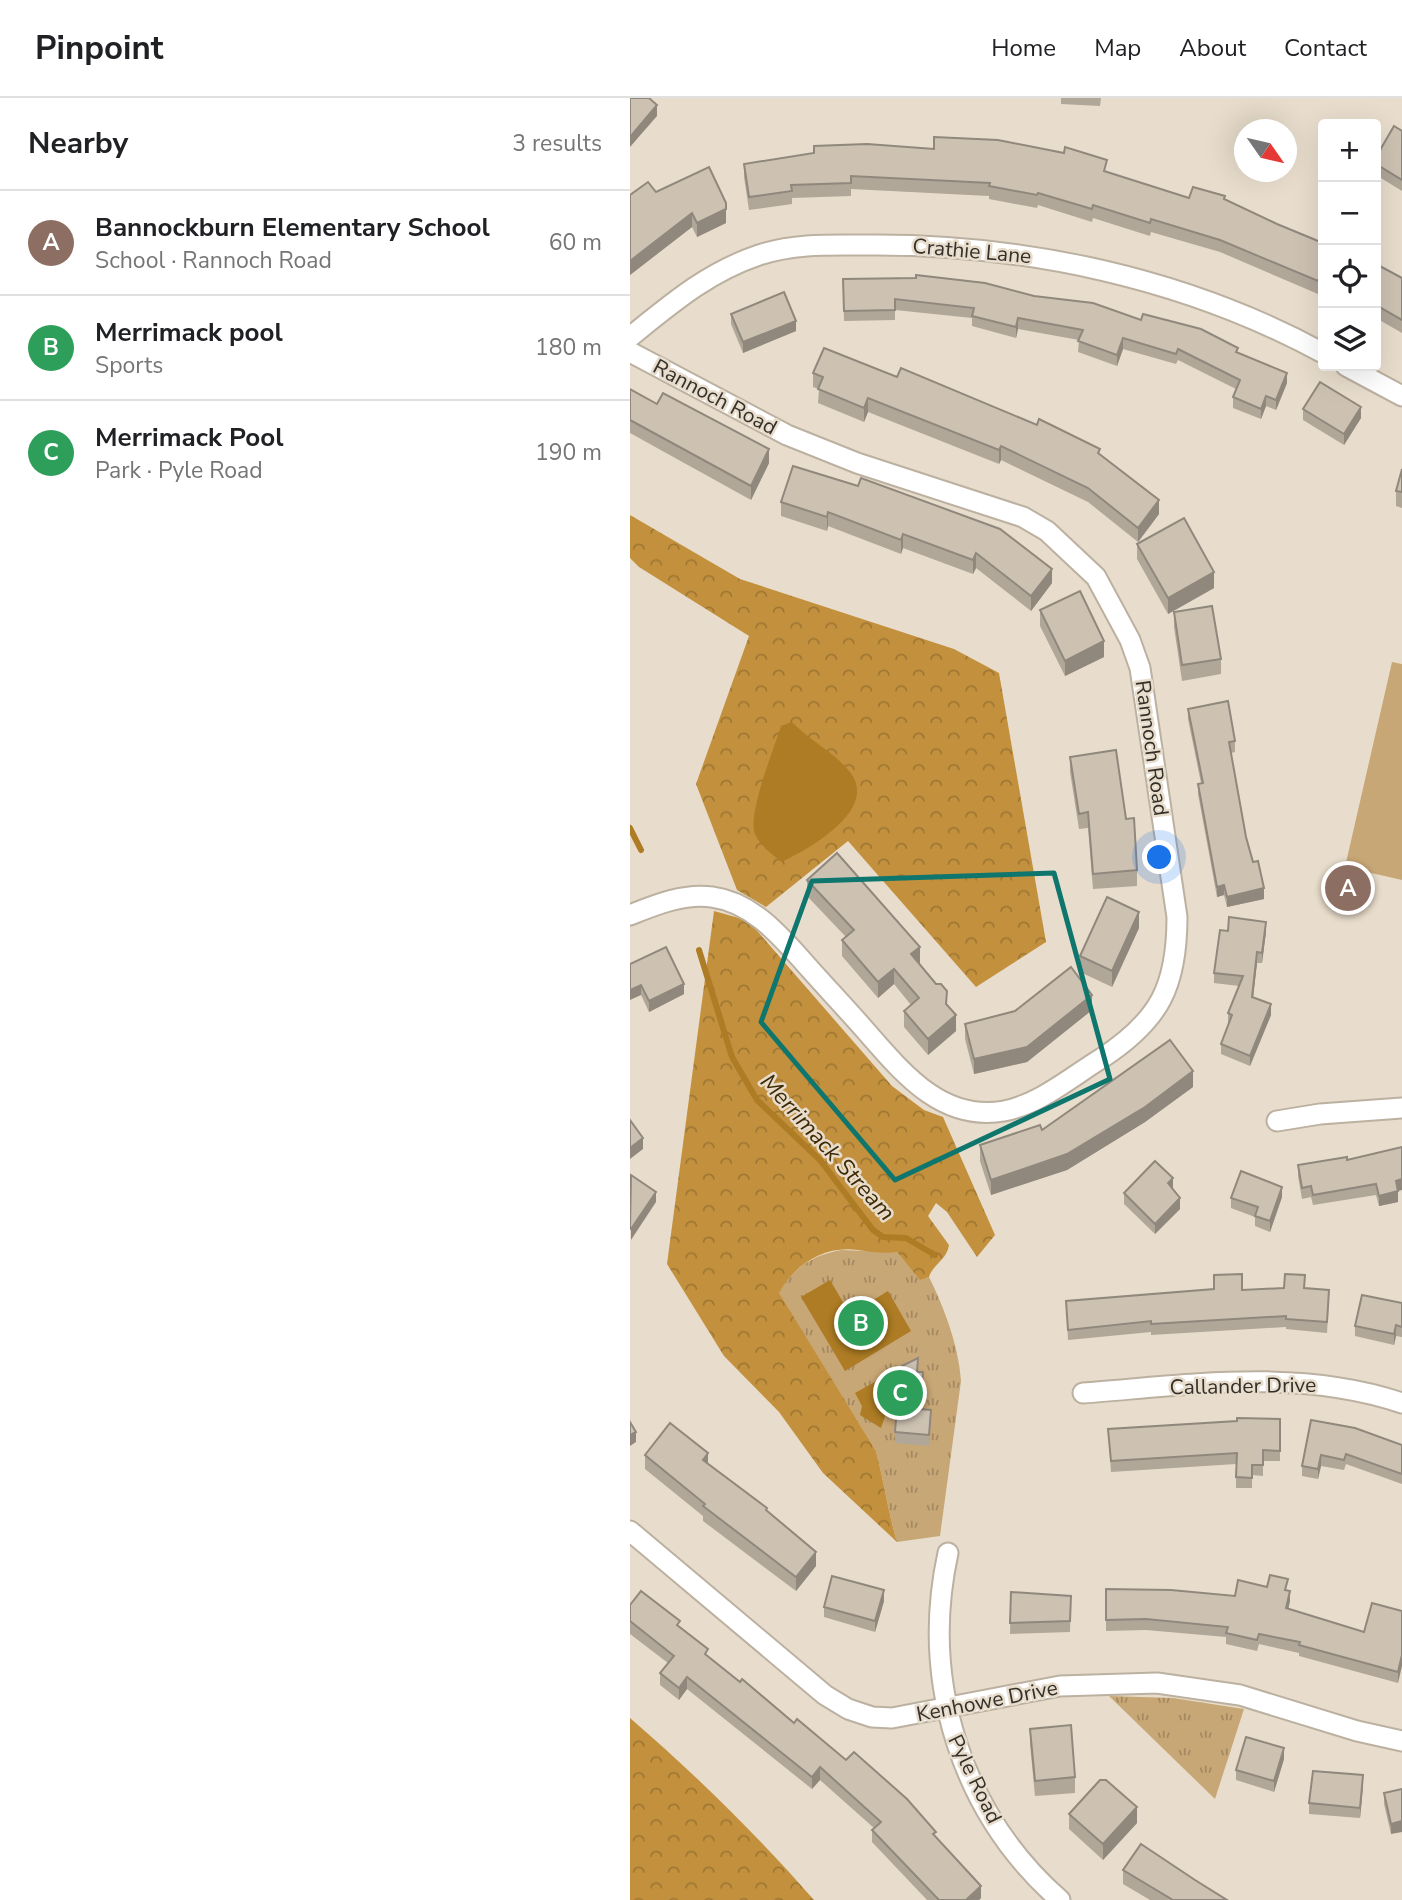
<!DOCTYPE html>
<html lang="en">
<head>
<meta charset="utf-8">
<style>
	:root { --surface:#fff; --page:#f6f6f6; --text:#202124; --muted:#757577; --line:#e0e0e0; --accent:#307880 }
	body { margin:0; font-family:"Nunito Sans",sans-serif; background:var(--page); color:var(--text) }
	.controls { position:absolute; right:21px; top:21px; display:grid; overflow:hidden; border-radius:7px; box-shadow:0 7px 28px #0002 }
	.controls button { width:63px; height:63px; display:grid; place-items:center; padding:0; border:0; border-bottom:2px solid var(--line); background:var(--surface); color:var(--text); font:35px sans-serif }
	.compass { position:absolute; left:604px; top:21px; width:63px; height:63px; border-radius:50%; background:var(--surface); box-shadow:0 7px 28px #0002; rotate:124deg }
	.you { position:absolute; left:530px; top:760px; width:24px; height:24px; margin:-18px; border:5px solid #fff; border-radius:50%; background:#1a73e8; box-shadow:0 0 0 10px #1a73e833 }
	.badge { display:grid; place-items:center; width:46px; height:46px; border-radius:50%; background:var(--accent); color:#fff; font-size:23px; font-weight:700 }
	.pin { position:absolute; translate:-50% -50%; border:4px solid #fff; box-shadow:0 2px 7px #0006 }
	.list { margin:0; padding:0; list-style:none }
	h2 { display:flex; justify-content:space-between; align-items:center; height:91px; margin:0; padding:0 28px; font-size:30px }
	h2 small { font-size:23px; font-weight:400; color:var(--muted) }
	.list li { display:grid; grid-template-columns:46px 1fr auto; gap:21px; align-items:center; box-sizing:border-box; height:105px; padding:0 28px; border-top:2px solid var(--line) }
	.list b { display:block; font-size:26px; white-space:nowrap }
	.list p { margin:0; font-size:23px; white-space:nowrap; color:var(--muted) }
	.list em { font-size:23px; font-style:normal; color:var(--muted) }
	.icon { flex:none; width:38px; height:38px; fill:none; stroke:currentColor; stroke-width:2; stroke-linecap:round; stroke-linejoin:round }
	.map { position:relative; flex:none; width:772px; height:1802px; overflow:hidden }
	header { display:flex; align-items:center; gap:42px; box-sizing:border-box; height:98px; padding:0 35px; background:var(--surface); border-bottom:2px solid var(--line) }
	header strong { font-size:33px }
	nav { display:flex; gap:38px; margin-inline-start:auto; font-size:24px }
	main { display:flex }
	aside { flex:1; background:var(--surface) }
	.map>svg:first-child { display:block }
	.grass { fill:url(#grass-tufts) }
	.forest { fill:url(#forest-crowns) }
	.pitch { fill:#c8a776 }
	.water { fill:#ad7c24 }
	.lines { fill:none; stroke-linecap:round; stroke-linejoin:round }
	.stream { stroke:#ad7c24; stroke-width:6 }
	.street-casing { stroke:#bcb1a1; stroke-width:23 }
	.street { stroke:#fff; stroke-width:19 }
	.wall { fill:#b0a799 }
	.shaded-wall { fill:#90887d }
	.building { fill:#cdc2b2; stroke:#90887d; stroke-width:2 }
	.marked { fill:none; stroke:#0f766e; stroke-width:5; stroke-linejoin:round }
	.labels { text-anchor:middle; stroke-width:5; stroke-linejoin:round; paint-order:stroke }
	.street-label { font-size:21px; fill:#332f29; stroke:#e8ddcc }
	.water-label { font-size:23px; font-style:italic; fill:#3d2903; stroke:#e8ddcc }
</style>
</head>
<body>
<header>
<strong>Pinpoint</strong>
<nav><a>Home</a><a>Map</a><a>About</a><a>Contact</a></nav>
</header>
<main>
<aside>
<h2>Nearby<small>3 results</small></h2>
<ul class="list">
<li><span class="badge" style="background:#8d6e63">A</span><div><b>Bannockburn Elementary School</b><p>School · Rannoch Road</p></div><em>60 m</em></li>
<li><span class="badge" style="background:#2e9e5b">B</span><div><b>Merrimack pool</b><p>Sports</p></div><em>180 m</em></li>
<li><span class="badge" style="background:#2e9e5b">C</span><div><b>Merrimack Pool</b><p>Park · Pyle Road</p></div><em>190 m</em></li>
</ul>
</aside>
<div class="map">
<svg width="772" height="1802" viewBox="0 0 772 1802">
	<defs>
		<pattern id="grass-tufts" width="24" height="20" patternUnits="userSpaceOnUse" patternTransform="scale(1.75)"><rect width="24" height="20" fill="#c8a776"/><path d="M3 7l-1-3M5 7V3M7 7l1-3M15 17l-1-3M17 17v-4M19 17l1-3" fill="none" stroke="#a38861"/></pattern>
		<pattern id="forest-crowns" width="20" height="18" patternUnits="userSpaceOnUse" patternTransform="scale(1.75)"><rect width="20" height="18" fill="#c3913d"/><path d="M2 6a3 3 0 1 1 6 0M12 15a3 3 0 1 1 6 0" fill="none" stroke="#9f7733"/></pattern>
	</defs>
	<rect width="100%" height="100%" fill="#e8ddcc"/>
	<g class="grass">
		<path d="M211,1152l56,2 23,27 9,-2c15,30 30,70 32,104l-21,155 -43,6c-9,-30 -13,-61 -21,-91l-98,-158c15,-25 35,-38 63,-43z"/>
		<path d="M479,1598l64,2 71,11 -29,90z"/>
	</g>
	<g class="forest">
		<path d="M0,417l110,64 214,70 45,24 47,269 -70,45 -128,-146 -82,66 -29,-17 -41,-106 53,-148 -110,-69 -9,-9z"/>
		<path d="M84,813l25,7 13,7 140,161 32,24 19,7 52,118 -18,22 -30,-45 -11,-9 -8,13 21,29c-2,15 -16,19 -20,32l-9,3 -23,-28c-15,2 -25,0 -39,-2 -34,-5 -64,15 -79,43l97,158c8,30 12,61 21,91l-74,-69 -44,-61 -55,-56 -57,-92z"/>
		<path d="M0,1620c65,56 127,117 184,182h-184z"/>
	</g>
	<path class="pitch" d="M762,564l10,2v216l-57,-13z"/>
	<g class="water">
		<path d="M162,624c17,18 42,30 57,49 32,38 -40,78 -67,91 -9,-7 -22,-16 -27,-28 -8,-20 19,-85 26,-108z"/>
		<path d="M200,1182l20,34 38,-23 23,40 -66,40 -44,-74z"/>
		<path d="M250,1281l7,12 -12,7 4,8 9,2 -7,20 -21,-13 2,-9 -7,-13z"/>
	</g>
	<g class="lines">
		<g class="stream">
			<path d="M0,730l11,22"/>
			<path d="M69,852l33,107 25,43 63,60 53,70 10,7 23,1 29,17"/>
		</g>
		<defs>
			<g id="street">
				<path d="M0,239c41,-33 78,-65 129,-82 36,-12 73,-10 110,-10 156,-1 316,33 454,108"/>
				<path d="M0,254l157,83 70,28 166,54 24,14 49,46 34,63 10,28 37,249c0,69 -17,103 -75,141 -31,19 -62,46 -98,53 -63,11 -102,-39 -139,-81 -21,-24 -43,-47 -64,-71 -24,-27 -51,-57 -89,-62 -28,-4 -57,8 -82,18"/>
				<path d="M716,268l56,30"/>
				<path d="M647,1023l43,-7 82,-6"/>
				<path d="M453,1295c106,-8 216,-25 319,10"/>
				<path d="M0,1433l195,164 23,14 24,8 20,1 168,-32 97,-3 83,12 117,36 45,10"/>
				<path d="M318,1455c-28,128 13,260 112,347"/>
			</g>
		</defs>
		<use href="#street" class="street-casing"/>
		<use href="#street" class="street"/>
	</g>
	<g class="wall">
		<path d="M431,0h40l-1,8 -39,-2z"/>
		<path d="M772,33v60l-26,-16v-18z"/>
		<path d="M114,66l363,8 82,26 36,1 52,25 46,19v47l-3,-2 -2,6 -98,-42 -69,-20 -1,4 -57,-18 -1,4 -54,-17 -1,3 -48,-9v-3l-138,-7v7l-59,2v6l-43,6 -5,-33z"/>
		<path d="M26,94l70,31 -29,14 -5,-10 -62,48v-80z"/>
		<path d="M746,166l26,14v55l-26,-15z"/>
		<path d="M213,181l191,17 107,24 97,33 49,30 -11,27 -10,-4 -5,13 -28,-11v-11l3,-8 -58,-29 -2,4 -53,-15 -6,17 -39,-14 1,-12 -61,-11 -2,9 -44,-12v-8l-77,-8v10l-51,1z"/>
		<path d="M101,216l65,17 -53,22 -12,-29z"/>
		<path d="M183,275l84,4 203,77 59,60 -21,28 -50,-40 -87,-42 -2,4 -131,-52 -4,10 -46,-19 1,-14 -6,-2z"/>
		<path d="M0,291l139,74 -18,37 -121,-67z"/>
		<path d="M673,311l58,9 -17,27 -41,-25z"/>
		<path d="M163,368l259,117 -21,28 -55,-43 -3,6 -70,-26 -2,6 -73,-28 -1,5 -46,-15v-14z"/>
		<path d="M772,371v39l-6,-2v-15z"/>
		<path d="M507,446l77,44 -46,26 -31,-55z"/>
		<path d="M410,512l64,47 -39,19 -25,-50z"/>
		<path d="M544,514l47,47v15l-39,7 -8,-54z"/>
		<path d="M558,611l47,32v11l-4,1 15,84 18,62 -37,8 -3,-12 -7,2 -19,-103v-10l3,-1 -13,-64z"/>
		<path d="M440,659l56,62 11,51v16l-44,3 -5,-61 -9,1 -9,-57z"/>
		<path d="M177,782l113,83h-1l28,42 9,26 -28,24 -24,-28v-16l7,-6 -17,-21 -16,14 -36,-42v-16l4,-3 -39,-41z"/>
		<path d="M509,830l-27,59 -32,-15v-16z"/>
		<path d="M598,833l38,1 -4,31h-5l-4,34 18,18 -21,51 -29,-12v-10l8,-20h-1v-11l11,-27 -25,-3v-10z"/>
		<path d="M0,866l54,30 -35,18 -8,-17z"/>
		<path d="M462,912l-65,52 -53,12 -9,-35v-15z"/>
		<path d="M563,989l-48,35 -78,48 -76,25 -11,-34v-16l62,-15z"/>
		<path d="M717,1062l55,30 -4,1v11l-19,4 -3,-11 -63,10 -2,-8 -9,2 -4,-23v-11z"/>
		<path d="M542,1091l8,20 -25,25 -31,-30v-11z"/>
		<path d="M652,1099l-12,35 -15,-6v-9l-24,-9v-10z"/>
		<path d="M675,1190l24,12 -2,33 -41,-4v-2l-135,8v-3l-83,8 -2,-39 176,-11z"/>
		<path d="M772,1205v34l-6,-1 -2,9 -39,-9v-10z"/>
		<path d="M288,1274l5,11 -2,26 10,12 -2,25 -34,-3v-11z"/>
		<path d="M650,1321v42h-17v15l-11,-1v13h-16v-24l-125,8 -3,-43z"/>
		<path d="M681,1322l91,25v39l-56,-20 -2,6 -23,-4 -3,13 -16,-3v-10z"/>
		<path d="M15,1357l63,9 59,48 49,54 -20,25 -93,-70v-5l-58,-47z"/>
		<path d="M476,1491l129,7 53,-6 2,11 -2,8 76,23 38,-21 -4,72 -99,-27v-3l-40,-9 -2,7 -31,-7v-7l-80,-7 -40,1z"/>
		<path d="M381,1494l60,4 -1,36 -60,2z"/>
		<path d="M254,1503l-9,31 -51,-15v-10z"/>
		<path d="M0,1507l50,22 28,30 86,66 142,114 45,61 -2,2h-52l-55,-58v-12l2,-2 -54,-48 -8,9 -125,-100 -8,11 -19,-15v-12l8,-10 -38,-29z"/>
		<path d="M400,1631l45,48v16l-40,3 -5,-52z"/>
		<path d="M654,1661l-10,33 -38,-12v-10z"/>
		<path d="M733,1688l-3,32 -51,-4v-11z"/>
		<path d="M772,1691l-11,45 -7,-30v-11z"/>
		<path d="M439,1716l68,9 -34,37 -34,-31z"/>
		<path d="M493,1772l72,10 32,20h-77l-27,-16z"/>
	</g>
	<g class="shaded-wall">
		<path d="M27,7v11l-27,31v-10z"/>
		<path d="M96,111v14l-29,14v-14z"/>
		<path d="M62,115v14l-62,48v-14z"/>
		<path d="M690,177v13l-2,6v-13z"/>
		<path d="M388,220v11l-2,9v-11z"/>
		<path d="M166,223v10l-53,22v-11z"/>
		<path d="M493,240v11l-6,17v-11z"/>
		<path d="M657,275v10l-11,27v-10z"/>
		<path d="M636,298v10l-5,13v-10z"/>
		<path d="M238,300v14l-4,10v-14z"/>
		<path d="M731,309v11l-17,27v-11z"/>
		<path d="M371,348v14l-2,4v-14z"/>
		<path d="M139,351v14l-18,37v-14z"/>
		<path d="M529,402v14l-21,28v-14z"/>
		<path d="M198,414v14l-1,5v-14z"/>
		<path d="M273,436v14l-2,6v-14z"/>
		<path d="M346,455v15l-3,6v-14z"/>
		<path d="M422,471v14l-21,28v-15z"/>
		<path d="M584,474v16l-46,26v-16z"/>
		<path d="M474,543v16l-39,19v-15z"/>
		<path d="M594,787v10l-7,2v-10z"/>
		<path d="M634,790v11l-37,8v-10z"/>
		<path d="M509,814v16l-27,59v-16z"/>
		<path d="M636,824v10l-4,31v-10z"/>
		<path d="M290,849v16l-9,7v-16z"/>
		<path d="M627,854v11l-5,44v-10z"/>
		<path d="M264,871v15l-16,14v-16z"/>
		<path d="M54,886v10l-35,18v-11z"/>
		<path d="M11,887v10l-11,5v-10z"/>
		<path d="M462,897v15l-65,52 -53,12v-15z"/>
		<path d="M641,906v11l-21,51v-10z"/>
		<path d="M326,917v16l-28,24v-16z"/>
		<path d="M563,973v16l-48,35 -78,48 -76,25v-15z"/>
		<path d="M13,1040v11l-13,10v-11z"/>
		<path d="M543,1080v11l-5,-6z"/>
		<path d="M772,1081v11l-6,1v-10z"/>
		<path d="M652,1089v10l-12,35v-11z"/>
		<path d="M768,1093v11l-19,4v-10z"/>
		<path d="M26,1094v10l-25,38v-11z"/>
		<path d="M550,1100v11l-25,25v-10z"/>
		<path d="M766,1227v11l-2,9v-11z"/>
		<path d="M6,1334v10l-6,4v-11z"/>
		<path d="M78,1355v14l-5,-7z"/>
		<path d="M691,1357v11l-3,13v-10z"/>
		<path d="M186,1454v14l-20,25v-14z"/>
		<path d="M254,1492v11l-9,31v-11z"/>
		<path d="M660,1493v10l-4,18v-11z"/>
		<path d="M772,1557v11l-4,17v-11z"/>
		<path d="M57,1579v12l-8,11v-12z"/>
		<path d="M654,1650v11l-10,33v-11z"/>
		<path d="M190,1669v13l-8,9v-12z"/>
		<path d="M733,1677v11l-3,32v-10z"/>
		<path d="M507,1709v16l-34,37v-16z"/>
		<path d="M772,1723v11l-11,2v-10z"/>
		<path d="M351,1788v12l-2,2h-13z"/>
	</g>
	<g class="building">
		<path d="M0,0h19l8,7 -27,32z"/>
		<path d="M764,28l8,5v49l-26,-16v-7z"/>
		<path d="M304,39l64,3 66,13 1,-6 42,13 -3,11 85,27 4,-11 32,9 -1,3 53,25 46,19v34l-3,-2 -2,6 -98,-41 -69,-21 -1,4 -57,-18 -1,4 -54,-16 -1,2 -48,-9 1,-3 -139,-7v7l-60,2 1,6 -43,6 -5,-33 70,-11v-7l53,-2 67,5z"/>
		<path d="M79,69l17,36v6l-29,14 -5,-10 -62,48v-66l18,-13 8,10z"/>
		<path d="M746,166l26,14v42l-26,-15z"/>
		<path d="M286,177l69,8 49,13 59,7 48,17 2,-6 58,15 37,19 -2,4 51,21 -11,27 -10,-4 -5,13 -28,-12 7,-17 -62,-31 -2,5 -53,-16 -6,17 -39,-14 5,-11 -65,-12 -2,9 -44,-11 2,-8 -79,-9v11l-51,1 -1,-32 73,-1z"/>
		<path d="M154,194l12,29 -53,21 -12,-28z"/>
		<path d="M194,250l73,29 4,-9 136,57 2,-6 61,30 -2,4 61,47 -21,28 -50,-40 -87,-42 -2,4 -131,-52 -4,10 -46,-19 5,-12 -10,-4z"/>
		<path d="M690,284l41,25 -17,27 -41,-25z"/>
		<path d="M0,291l27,15 6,-11 106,56 -18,37 -121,-66z"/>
		<path d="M163,368l65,20 3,-8 139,51 52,40 -21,27 -55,-43 -3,7 -70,-26 -2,6 -73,-28 -1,5 -46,-15z"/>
		<path d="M772,371v23l-6,-1z"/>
		<path d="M554,420l30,54 -46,26 -31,-54z"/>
		<path d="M450,493l24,50 -39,20 -25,-51z"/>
		<path d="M582,508l9,53 -39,6 -8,-53z"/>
		<path d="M598,603l7,40 -6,1 17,95 7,25 5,-1 6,27 -37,9 -3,-12 -7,2 -19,-103 5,-1 -15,-74z"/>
		<path d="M486,652l10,69 8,-1 3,52 -44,4 -5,-62 -9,2 -9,-57z"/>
		<path d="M207,755l83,94 -9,7 25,30h5l6,7 -1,13 10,11 -28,24 -24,-28 15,-13 -25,-29 -16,13 -36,-42 12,-10 -47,-50z"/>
		<path d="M477,799l32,15 -27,59 -32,-15z"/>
		<path d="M599,819l37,5 -4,31 -5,-1 -5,45 19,7 -21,52 -29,-12 11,-29 -4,-2 15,-37 -29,-3 6,-43 8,1z"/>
		<path d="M36,849l18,37 -35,17 -8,-16 -11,5v-26z"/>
		<path d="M441,869l21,28 -65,52 -53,12 -9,-35 50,-13z"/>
		<path d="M540,942l23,31 -48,36 -78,47 -76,26 -11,-35 60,-20 2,5z"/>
		<path d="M0,1022l13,18 -13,10z"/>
		<path d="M772,1049v32l-6,2 2,10 -19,5 -3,-12 -63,11 -2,-9 -9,2 -4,-23 49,-8v3z"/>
		<path d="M525,1063l18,17 -5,5 12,15 -25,26 -31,-31z"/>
		<path d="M611,1073l41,16 -12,34 -15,-5 3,-9 -27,-9z"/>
		<path d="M1,1077l25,17 -25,37h-1z"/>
		<path d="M612,1176v16l42,-2 1,-14 20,1 -1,13 25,2 -2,32 -41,-3v-3l-135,8v-3l-83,9 -2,-29 148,-12v-14z"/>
		<path d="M732,1197l40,8v24l-6,-2 -2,9 -39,-8z"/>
		<path d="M288,1260l-1,14h6l-3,37 11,1 -2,25 -34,-3 5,-65z"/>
		<path d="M607,1320l43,1v32l-17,-1v15h-11v13l-16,-1 1,-24 -126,8 -3,-32 129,-8z"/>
		<path d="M681,1322l44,8 47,17v29l-56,-20 -2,6 -23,-5 -3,14 -16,-3z"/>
		<path d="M0,1324l6,10 -6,3z"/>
		<path d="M40,1325l38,30 -5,7 64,48 -1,2 50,42 -20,25 -93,-71 2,-2 -60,-49z"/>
		<path d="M640,1477l18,4 -3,11 5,1 -4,17 78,24 8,-29 30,8v44l-4,17 -99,-27 1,-3 -41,-8 -2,6 -31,-7 2,-6 -82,-8 -40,1v-31l65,1 64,6 3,-16 29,7z"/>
		<path d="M202,1478l52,14 -9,31 -51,-14z"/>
		<path d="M11,1493l39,30 -3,4 31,24 -3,5 35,28 2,-3 52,44 3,-4 49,41 8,-8 53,47 29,33 -3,2 48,52 -15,14h-27l-67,-70 9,-8 -61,-55 -8,10 -125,-100 -8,11 -19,-15 14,-17 -44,-35v-16z"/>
		<path d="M381,1494l60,4 -1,25 -60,2z"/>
		<path d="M441,1627l4,52 -40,4 -5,-52z"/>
		<path d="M616,1639l38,11 -10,33 -38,-11z"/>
		<path d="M683,1673l50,4 -3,33 -51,-5z"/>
		<path d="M470,1682h6l31,27 -34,37 -34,-30z"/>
		<path d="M772,1691v32l-11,3 -7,-31z"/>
		<path d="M511,1746l54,36 32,20h-54l-50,-30z"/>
	</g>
	<path class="marked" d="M424,775l56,206 -215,101 -134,-158 51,-141z"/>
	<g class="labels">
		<g class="street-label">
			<text transform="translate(342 153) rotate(5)" y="7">Crathie Lane</text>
			<text transform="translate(85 299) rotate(28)" y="7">Rannoch Road</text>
			<text transform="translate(522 650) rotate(82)" y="7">Rannoch Road</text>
			<text transform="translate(613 1288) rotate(-1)" y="7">Callander Drive</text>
			<text transform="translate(357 1603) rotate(-11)" y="7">Kenhowe Drive</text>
			<text transform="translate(345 1681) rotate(64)" y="7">Pyle Road</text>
		</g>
		<g class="water-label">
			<text transform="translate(198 1049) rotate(48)" y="8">Merrimack Stream</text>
		</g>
	</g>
</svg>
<div class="controls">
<button>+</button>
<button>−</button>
<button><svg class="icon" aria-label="locate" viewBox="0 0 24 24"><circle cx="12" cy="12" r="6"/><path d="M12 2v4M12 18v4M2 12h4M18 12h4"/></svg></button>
<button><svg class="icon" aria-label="layers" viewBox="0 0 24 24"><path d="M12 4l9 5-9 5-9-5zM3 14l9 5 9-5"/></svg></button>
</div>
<svg class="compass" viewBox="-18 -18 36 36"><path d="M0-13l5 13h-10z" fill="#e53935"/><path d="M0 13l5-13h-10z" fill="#757577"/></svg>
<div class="you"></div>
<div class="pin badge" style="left:718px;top:790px;background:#8d6e63">A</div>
<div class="pin badge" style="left:231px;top:1225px;background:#2e9e5b">B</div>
<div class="pin badge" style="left:270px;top:1295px;background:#2e9e5b">C</div>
</div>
</main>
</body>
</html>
